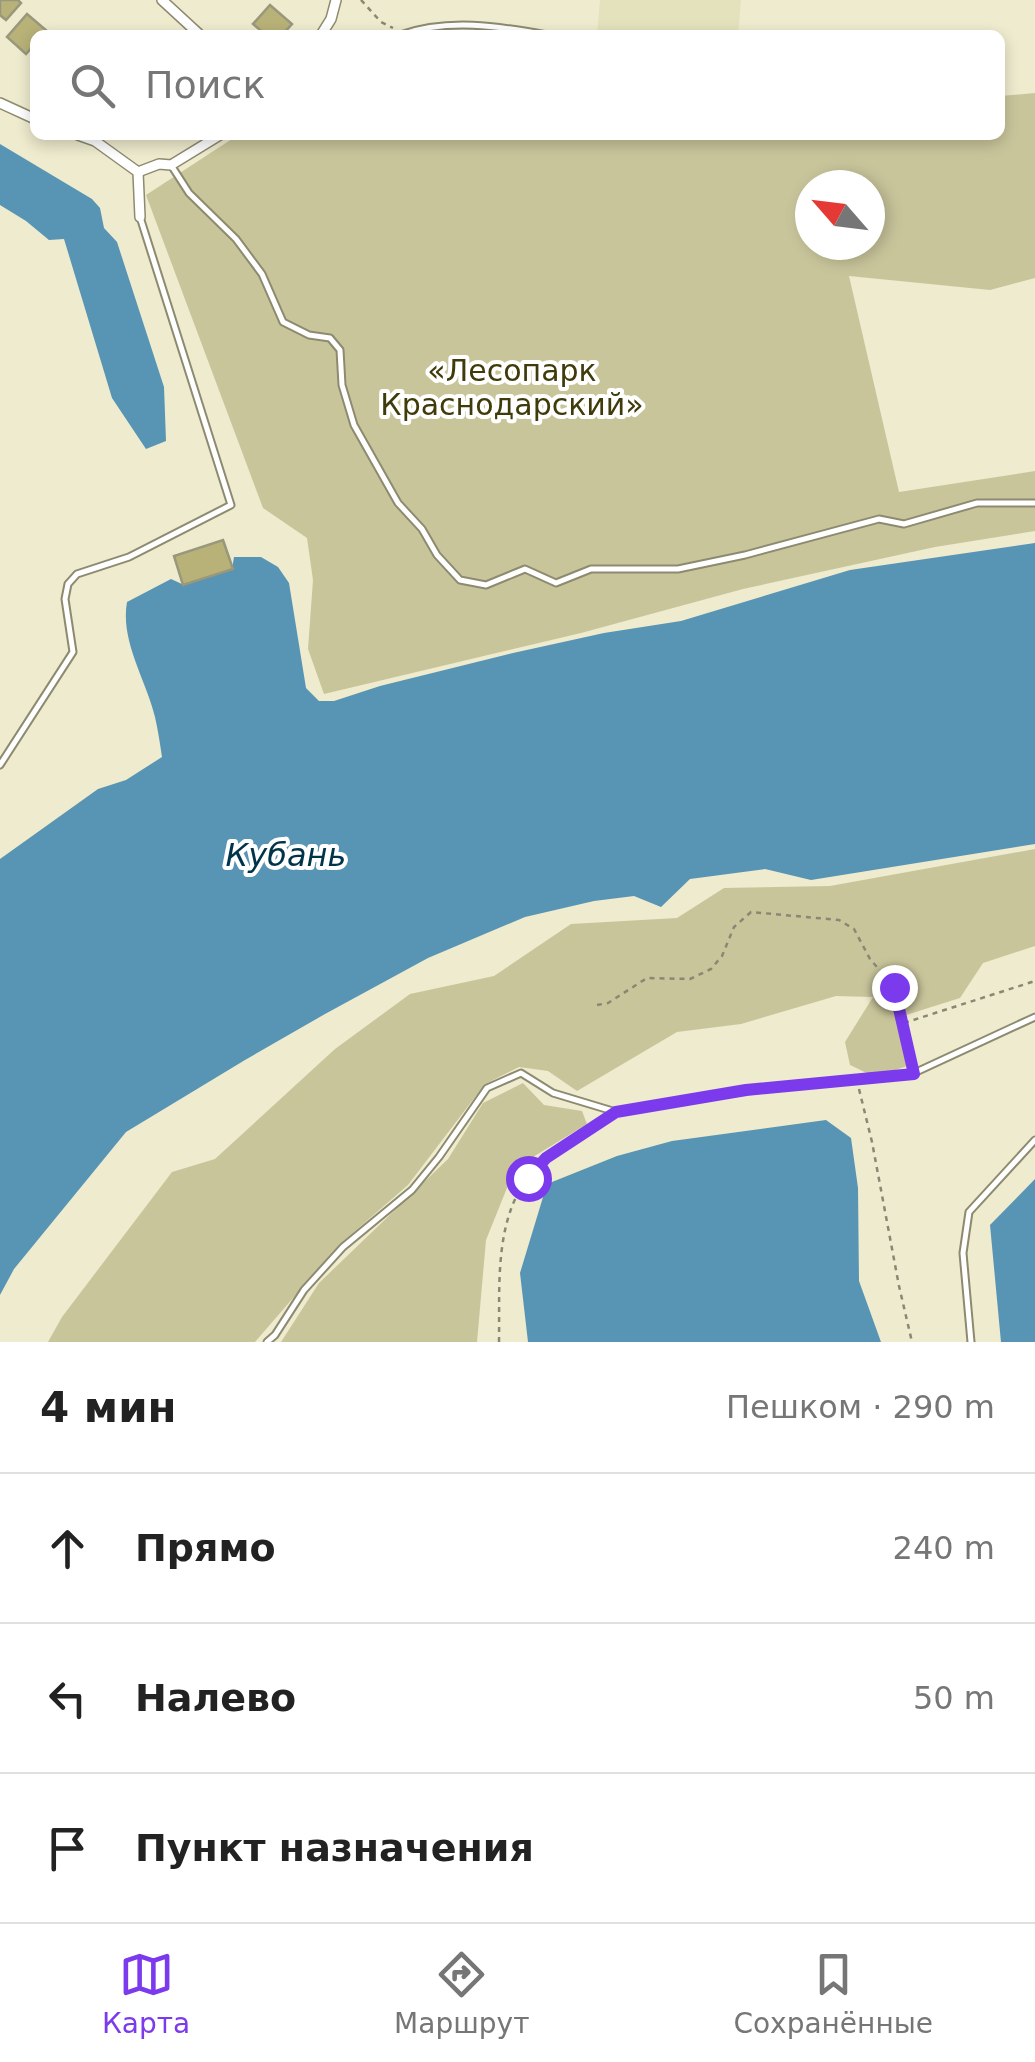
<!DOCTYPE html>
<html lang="ru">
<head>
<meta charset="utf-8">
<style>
	:root { --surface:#fff; --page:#f6f6f6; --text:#222; --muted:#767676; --line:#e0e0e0; --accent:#7c3aed }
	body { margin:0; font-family:"DejaVu Sans",sans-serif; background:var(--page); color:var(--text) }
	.compass { position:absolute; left:795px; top:170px; width:90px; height:90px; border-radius:50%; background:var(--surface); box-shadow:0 5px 15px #0003; rotate:298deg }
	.stop { position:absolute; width:30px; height:30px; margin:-22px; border:8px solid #7c3aed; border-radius:50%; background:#fff }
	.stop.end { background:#7c3aed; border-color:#fff; box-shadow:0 2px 10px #0008 }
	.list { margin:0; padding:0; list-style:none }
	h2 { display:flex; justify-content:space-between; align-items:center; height:130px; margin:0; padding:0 40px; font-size:42px }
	h2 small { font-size:32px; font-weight:400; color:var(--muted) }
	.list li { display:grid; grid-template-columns:65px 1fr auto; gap:30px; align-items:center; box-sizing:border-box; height:150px; padding:0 40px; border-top:2px solid var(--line) }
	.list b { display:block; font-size:38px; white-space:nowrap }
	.list em { font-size:32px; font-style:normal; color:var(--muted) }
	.icon { flex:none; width:55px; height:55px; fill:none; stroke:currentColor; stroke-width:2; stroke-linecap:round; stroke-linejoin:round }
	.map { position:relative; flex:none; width:1035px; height:1342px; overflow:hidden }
	.search { position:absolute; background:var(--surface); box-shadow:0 5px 15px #0003; left:30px; right:30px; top:30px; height:110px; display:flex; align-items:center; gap:25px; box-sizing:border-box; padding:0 35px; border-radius:15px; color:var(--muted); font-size:38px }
	.sheet { height:580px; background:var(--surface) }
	nav { display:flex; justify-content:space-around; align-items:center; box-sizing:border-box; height:140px; border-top:2px solid var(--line); background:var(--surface); font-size:28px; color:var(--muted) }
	nav a { display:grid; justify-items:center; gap:5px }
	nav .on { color:var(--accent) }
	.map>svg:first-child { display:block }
	.built { fill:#e4e1bd }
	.green { fill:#c9c59b; fill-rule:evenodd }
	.water { fill:#5894b4 }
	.building { fill:#b8b278; stroke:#99977c; stroke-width:2.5 }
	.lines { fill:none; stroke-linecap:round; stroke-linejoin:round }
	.service-casing { stroke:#8d8a70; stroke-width:9 }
	.minor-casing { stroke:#8d8a70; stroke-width:12 }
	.path { stroke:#898874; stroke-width:2.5; stroke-dasharray:5 5; stroke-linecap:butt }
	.service { stroke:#fff; stroke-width:5 }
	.minor { stroke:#fff; stroke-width:9 }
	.route { stroke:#7c3aed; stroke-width:12 }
	.labels { text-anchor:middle; stroke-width:8; stroke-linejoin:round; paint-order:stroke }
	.park-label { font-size:30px; fill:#403b0b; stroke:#fff }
	.water-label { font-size:32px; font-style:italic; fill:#00344a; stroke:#fff }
</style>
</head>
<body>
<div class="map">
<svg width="1035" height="1342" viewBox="0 0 1035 1342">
	<rect width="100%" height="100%" fill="#eeebce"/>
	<path class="built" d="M600,0h141l-3,35h-141z"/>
	<g class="green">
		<path d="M1035,93v185l-45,12 -141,-14 50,216 136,-21v60l-100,16 -192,42 -162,44 -257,61 -16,-45 5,-69 -6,-42 -44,-30 -117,-313 92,-60h762v-39zM810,185h60v60h-60z"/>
		<path d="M1035,849v97l-52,17 -23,35 -54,17 4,50 -35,12 -25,-12 -5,-23 28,-45 -37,-1 -95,28 -64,8 -100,59 -29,-20 -29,-4 -34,17 -77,101 -69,60 -84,97h-207l14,-25 110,-145 43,-13 120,-110 75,-55 84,-18 77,-52 106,-6 47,-30 106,-2z"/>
		<path d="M523,1083l21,22 38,6 5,13 -72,44 -29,72 -9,102h-196l38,-59 129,-124 35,-56z"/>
	</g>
	<g class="water">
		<path d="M0,144l92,55 8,9 4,20 13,14 47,145 2,54 -20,8 -34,-51 -48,-159 -15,1 -23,-19 -26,-16z"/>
		<path d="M1035,543v301l-224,36 -46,-11 -75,10 -29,28 -27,-11 -40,5 -69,16 -97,41 -103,56 -80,46 -119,72 -112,137 -14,26v-436l98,-70 28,-9 36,-23c-2,-13 -4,-27 -7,-40 -9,-37 -35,-76 -28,-115l44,-23 13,6 48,-16 2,-12h27l17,10 11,16 17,105 13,13h15l46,-15 133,-33 91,-20 77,-12 169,-51z"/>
		<path d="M826,1120l25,18 7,50 1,93 22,61h-353l-8,-69 27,-89 70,-28 55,-15z"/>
		<path d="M1035,1179v163h-34l-11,-117z"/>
	</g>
	<g class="building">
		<path d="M0,0h18l3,3 -15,17 -6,-5z"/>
		<path d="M270,5l22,19 -10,11h-16l-13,-11z"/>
		<path d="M27,14l20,17 -4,4h-8v9l-9,10 -19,-17z"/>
		<path d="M223,540l10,29 -50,16 -9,-29z"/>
	</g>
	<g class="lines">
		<defs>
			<g id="service">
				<path d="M400,35c48,-17 98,-9 147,0"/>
				<path d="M171,165l18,28 47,46 26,35 21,48 26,13 21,3 10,12 2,35 12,40 44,78 24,26 15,26 23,25 26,5 39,-16 31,14 35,-14h87l67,-14 134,-36 25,5 73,-21h58"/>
				<path d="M0,765l73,-113 -8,-53 3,-15 9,-10 52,-17 102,-52 -91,-288"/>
				<path d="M267,1342l8,-7 29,-45 39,-43 69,-57 27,-33 48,-69 34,-15 32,20 63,19 130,-21 168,-18 121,-56"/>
				<path d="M971,1342l-8,-89 6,-41 66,-72"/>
			</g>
			<g id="minor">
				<path d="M162,0l38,35"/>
				<path d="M321,35l10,-16 5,-19"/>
				<path d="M0,103l35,16"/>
				<path d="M78,135l17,6 43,31 2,45"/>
				<path d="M138,172l21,-8 12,1 49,-30"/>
			</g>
		</defs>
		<use href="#service" class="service-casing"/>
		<use href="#minor" class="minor-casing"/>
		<g class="path">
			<path d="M361,0l20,22 12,6"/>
			<path d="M597,1005l11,-2 39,-25 43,1 21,-10 11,-13 12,-29 17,-15 88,8 15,9 16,30 24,28 17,75"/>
			<path d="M904,1023l131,-42"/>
			<path d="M859,1089l13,53 27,144 13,56"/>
			<path d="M499,1342c1,-64 -7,-140 48,-184 19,-15 40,-27 60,-40"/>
		</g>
		<use href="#service" class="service"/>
		<use href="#minor" class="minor"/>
	</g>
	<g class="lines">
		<path class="route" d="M528,1178l18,-20 70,-46 130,-22 168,-16 -20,-87"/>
	</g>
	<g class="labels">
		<g class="park-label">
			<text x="512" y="381">«Лесопарк<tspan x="512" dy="34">Краснодарский»</tspan></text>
		</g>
		<g class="water-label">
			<text x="286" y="866">Кубань</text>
		</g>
	</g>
</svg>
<svg class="compass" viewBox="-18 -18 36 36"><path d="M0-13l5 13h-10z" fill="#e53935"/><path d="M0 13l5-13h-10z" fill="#767676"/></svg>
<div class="stop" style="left:528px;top:1178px"></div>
<div class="stop end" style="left:894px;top:987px"></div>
<div class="search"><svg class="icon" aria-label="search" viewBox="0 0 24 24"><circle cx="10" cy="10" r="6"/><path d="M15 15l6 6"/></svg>Поиск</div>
</div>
<section class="sheet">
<h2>4 мин<small>Пешком · 290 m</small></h2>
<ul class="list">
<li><svg class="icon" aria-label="ahead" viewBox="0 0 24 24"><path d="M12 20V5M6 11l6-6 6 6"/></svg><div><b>Прямо</b></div><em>240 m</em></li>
<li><svg class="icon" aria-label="left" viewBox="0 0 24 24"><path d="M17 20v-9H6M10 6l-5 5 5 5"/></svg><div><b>Налево</b></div><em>50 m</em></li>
<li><svg class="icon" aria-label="arrive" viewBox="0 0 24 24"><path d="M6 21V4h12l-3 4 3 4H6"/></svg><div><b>Пункт назначения</b></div></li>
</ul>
</section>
<nav>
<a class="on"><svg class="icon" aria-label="map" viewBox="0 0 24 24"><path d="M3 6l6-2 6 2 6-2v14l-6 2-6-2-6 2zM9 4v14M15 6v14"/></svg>Карта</a>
<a><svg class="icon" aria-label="directions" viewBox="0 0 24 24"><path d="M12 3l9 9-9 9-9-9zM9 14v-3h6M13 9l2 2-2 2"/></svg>Маршрут</a>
<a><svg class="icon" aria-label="saved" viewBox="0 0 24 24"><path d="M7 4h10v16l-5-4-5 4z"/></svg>Сохранённые</a>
</nav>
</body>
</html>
